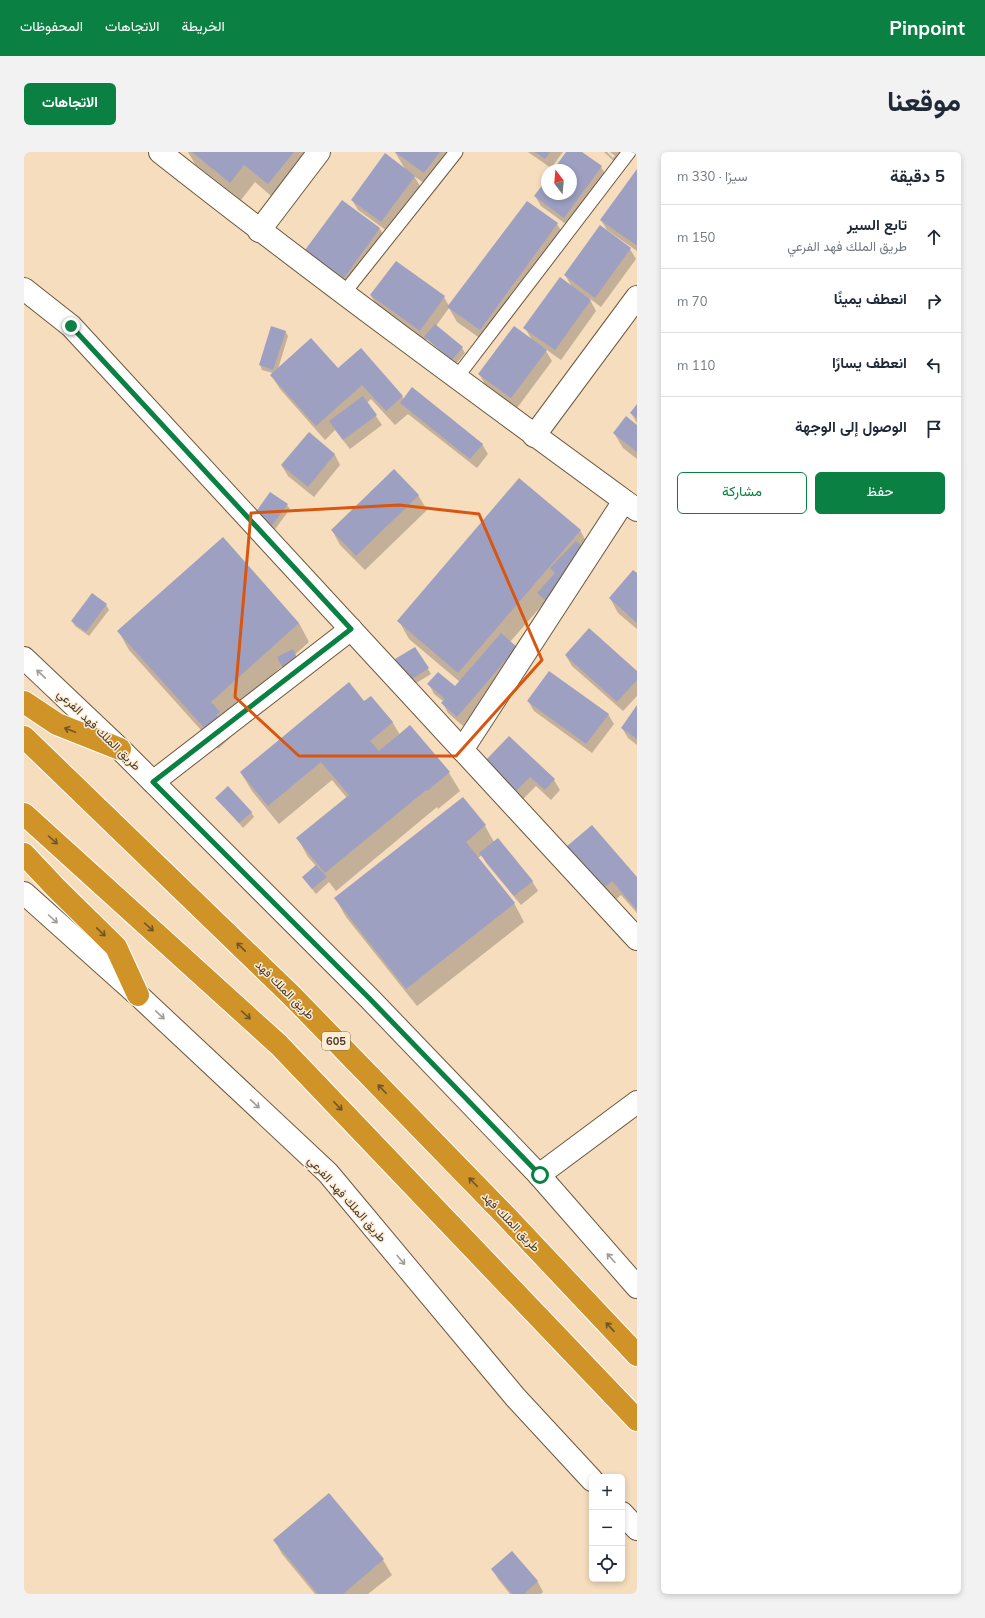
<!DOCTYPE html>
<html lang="ar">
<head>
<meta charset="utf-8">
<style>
	:root { --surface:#fff; --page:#f2f2f3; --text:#1f2937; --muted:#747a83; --line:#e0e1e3; --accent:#0b8043 }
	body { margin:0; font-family:Mulish,Vazirmatn,sans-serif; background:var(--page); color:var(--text); direction:rtl }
	.controls { position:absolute; right:12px; bottom:12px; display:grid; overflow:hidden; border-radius:6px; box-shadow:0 2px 6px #0003 }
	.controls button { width:36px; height:36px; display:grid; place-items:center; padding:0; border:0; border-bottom:1px solid var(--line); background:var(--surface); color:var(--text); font:20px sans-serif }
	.compass { position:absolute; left:517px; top:12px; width:36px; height:36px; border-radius:50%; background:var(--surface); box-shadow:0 2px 6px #0003; rotate:344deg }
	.stop { position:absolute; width:12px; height:12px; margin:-9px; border:3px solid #0b8043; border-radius:50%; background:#fff }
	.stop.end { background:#0b8043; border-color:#fff; box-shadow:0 1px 4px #0008 }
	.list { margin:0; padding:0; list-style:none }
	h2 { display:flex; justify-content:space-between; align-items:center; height:52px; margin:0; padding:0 16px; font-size:17px }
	h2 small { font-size:13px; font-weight:400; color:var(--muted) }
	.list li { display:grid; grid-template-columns:26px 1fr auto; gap:12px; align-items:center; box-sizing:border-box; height:64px; padding:0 16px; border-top:1px solid var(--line) }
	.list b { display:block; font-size:15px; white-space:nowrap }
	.list p { margin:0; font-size:13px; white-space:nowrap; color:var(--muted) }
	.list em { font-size:13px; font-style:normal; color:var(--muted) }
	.actions { display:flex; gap:8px; padding:12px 16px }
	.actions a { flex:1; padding:9px 0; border:1px solid var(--accent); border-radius:6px; text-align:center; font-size:14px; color:var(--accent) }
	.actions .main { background:var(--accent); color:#fff }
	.icon { flex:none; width:22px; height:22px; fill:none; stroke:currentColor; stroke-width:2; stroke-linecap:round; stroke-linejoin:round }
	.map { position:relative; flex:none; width:613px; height:1442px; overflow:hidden; direction:ltr; border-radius:6px }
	header { display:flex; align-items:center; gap:24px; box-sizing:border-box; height:56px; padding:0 20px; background:var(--accent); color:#fff }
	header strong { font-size:19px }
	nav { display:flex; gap:22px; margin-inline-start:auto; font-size:14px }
	.intro { display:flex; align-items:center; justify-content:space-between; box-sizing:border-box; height:96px; padding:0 24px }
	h1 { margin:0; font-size:28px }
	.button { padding:10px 18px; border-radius:6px; background:var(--accent); color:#fff; font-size:14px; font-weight:700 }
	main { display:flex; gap:24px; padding:0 24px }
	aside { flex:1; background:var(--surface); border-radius:6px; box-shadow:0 2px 6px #0003 }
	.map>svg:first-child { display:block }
	.shadow { fill:#0003 }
	.building { fill:#9ea0c2 }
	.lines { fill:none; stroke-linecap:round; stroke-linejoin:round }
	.service-casing { stroke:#6d583d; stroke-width:15 }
	.minor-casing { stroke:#6d583d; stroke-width:24 }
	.secondary-casing { stroke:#6d583d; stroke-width:24 }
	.motorway-casing { stroke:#fff; stroke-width:24 }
	.service { stroke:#fff; stroke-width:13 }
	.minor { stroke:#fff; stroke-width:22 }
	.secondary { stroke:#fff; stroke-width:22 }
	.motorway { stroke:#cf9328; stroke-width:22 }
	.oneway { stroke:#a19c96 }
	.oneway2 { stroke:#6d552c }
	.route { stroke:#0b8043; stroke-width:5 }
	.marked { fill:none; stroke:#d8560f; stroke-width:3; stroke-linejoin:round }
	.labels { text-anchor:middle; stroke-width:3; stroke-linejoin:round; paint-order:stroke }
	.shield { fill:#ffebd2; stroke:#7b6f5e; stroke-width:1 }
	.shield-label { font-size:11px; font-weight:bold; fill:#433a2d }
	.street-label { font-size:12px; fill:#433a2d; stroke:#ffebd2 }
</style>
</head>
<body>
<header>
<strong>Pinpoint</strong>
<nav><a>الخريطة</a><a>الاتجاهات</a><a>المحفوظات</a></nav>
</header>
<div class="intro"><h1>موقعنا</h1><a class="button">الاتجاهات</a></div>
<main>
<aside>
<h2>5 دقيقة<small>سيرًا · 330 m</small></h2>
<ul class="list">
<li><svg class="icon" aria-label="ahead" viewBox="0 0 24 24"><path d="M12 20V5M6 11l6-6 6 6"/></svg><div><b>تابع السير</b><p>طريق الملك فهد الفرعي</p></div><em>150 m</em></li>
<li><svg class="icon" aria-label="right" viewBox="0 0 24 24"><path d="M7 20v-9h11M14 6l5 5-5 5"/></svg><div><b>انعطف يمينًا</b></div><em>70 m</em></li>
<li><svg class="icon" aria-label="left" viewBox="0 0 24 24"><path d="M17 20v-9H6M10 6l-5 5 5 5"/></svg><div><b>انعطف يسارًا</b></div><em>110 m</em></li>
<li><svg class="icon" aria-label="arrive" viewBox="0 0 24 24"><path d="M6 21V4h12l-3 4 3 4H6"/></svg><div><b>الوصول إلى الوجهة</b></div></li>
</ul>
<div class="actions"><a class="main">حفظ</a><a>مشاركة</a></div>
</aside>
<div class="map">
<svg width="613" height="1442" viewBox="0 0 613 1442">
	<rect width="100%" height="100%" fill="#f5ddbe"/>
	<g class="shadow">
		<path d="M164,0h131l-41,50 -23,-20 -14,18 -46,-36z"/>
		<path d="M371,0h68l-28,39 -21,-15 6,10 -33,45 -29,-21 -6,-10 53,-31z"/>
		<path d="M504,0h35l-12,16z"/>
		<path d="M543,0h13l21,15 6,10 -37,50 -29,-21 -6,-10 12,-16v14h24v-24h-17z"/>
		<path d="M580,0h3l6,6 2,-2 -5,-4h16l-10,11z"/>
		<path d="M613,20v79l-30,-21 -6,-10z"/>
		<path d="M533,72l9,14 -78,106 -31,-22 -8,-14 -13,18 26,22 3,5 -9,11 -29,-25 -1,2 -49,-35 -6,-10 73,1 5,9z"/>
		<path d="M576,75l30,22 6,10 -35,48 -12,-9 7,13 -35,49 -17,-12 8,13 -35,47 -32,-24 -6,-10 53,-34 -7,-12 47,-41 -7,-12z"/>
		<path d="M356,77l8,14 -36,49 -37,-27 -8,-15z"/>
		<path d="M261,179l3,5 -10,33h60l23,-20 43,50 78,45 6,10 -11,14 -69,-54 -13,11 -24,-26 -4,4 15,22 -32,24 -15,-19 -10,10 -45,-51 -9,-14 2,-2 -11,-3 -2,-5z"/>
		<path d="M613,253v18l-6,-10z"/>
		<path d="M613,274v33l-14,-11 -9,-15z"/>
		<path d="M285,282l26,21 5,10 -26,32 -26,-21 -6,-10z"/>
		<path d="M394,343l9,15 -62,60 -25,-25 -8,-15z"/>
		<path d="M263,353l3,4 -17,23 -16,-11z"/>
		<path d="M556,378l10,19 -39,61 -7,-7 -34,39 12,16 -59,68 -15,-13 -5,-10 1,-1 -10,-8 -5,-10 26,3 5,-5 -51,-43 -10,-18z"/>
		<path d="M613,423v54l-19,-16 -8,-15z"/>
		<path d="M69,443l13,10 3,5 -20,26 -14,-10 -3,-5z"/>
		<path d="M275,471l10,19 -86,77 7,19 -12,11 -89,-99 -10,-18z"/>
		<path d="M391,496l16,26 -18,11 -14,-21z"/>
		<path d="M542,504l71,16v24l-14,15 -51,-45z"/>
		<path d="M347,545l22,26 7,12 49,38 11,18 -22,18 -1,-2 -101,84 -7,-9 -13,12 -13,-16 13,-12 -8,-9 -10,-18 49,-41 -15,-18 -53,44 -27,-33 -11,-18 123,-71z"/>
		<path d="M504,549l80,13 6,10 -22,29 -58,-42z"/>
		<path d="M613,555v38l-9,-7 -6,-10z"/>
		<path d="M462,609l68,19 6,10 -9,10 -15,-14 -14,14z"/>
		<path d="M193,646l34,14 3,5 -11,11z"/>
		<path d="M439,646l22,28 9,16 38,39 6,10 -17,14 -35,-42 -4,-8 -4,3 36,45 10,19 -107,84 -71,-89 -10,-18z"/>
		<path d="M552,710l61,17v34l-16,-18 -9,8z"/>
		<path d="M305,1343l54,65 9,15 -24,19h-53l-33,-40 -8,-14z"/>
		<path d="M487,1400l27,30 5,10 -2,2h-31l-12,-15 -6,-10z"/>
	</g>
	<g class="building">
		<path d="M168,0h102l-26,32 -24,-19 -14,18z"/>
		<path d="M371,0h45l-16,21z"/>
		<path d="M511,0h15l-5,7z"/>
		<path d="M542,0h16l20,14 -38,52 -30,-22 13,-17v15h24v-24h-18z"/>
		<path d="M361,1l30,23 -34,46 -30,-22z"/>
		<path d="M613,17v75l-1,1 -36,-25z"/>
		<path d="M318,48l38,28 -36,50 -39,-28z"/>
		<path d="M503,49l31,22 -78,107 -33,-23z"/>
		<path d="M576,73l31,23 -36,50 -31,-23z"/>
		<path d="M372,109l49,35 -25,35 -50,-36z"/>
		<path d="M536,125l31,23 -36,50 -32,-22z"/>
		<path d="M411,172l28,23 -11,13 -28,-23z"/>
		<path d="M247,174l15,5 -13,39 -14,-5z"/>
		<path d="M490,174l33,24 -36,48 -33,-24z"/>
		<path d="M287,186l27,30 23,-20 42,48 -17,15 -24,-26 -46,41 -46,-51z"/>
		<path d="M388,235l71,57 -13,15 -70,-56z"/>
		<path d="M339,244l14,19 -34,25 -14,-19z"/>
		<path d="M613,252v14l-7,-5z"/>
		<path d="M602,264l11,9v27l-24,-19z"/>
		<path d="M285,280l26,22 -27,33 -27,-22z"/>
		<path d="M370,317l25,26 -63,61 -25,-26z"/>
		<path d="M495,326l62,52 -123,143 -61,-52z"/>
		<path d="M246,340l18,12 -18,24 -17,-12z"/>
		<path d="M199,385l76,86 -88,79 9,10 -4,3 4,4 -13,12 -90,-100z"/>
		<path d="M552,389l13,12 -44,47 -8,-7 18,-20 -5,-5z"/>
		<path d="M609,418l4,3v50l-28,-25z"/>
		<path d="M68,441l15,11 -21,28 -15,-11z"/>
		<path d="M565,476l48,43v9l-20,22 -52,-47z"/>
		<path d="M477,481l16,14 -60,70 -16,-14 4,-4 -18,-15 11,-12 17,14z"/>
		<path d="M391,495l14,21 -20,13 -14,-22z"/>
		<path d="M269,497l6,13 -15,8 -7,-13z"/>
		<path d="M525,519l60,43 -23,30 -59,-43z"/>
		<path d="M325,530l15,19 7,-5 22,26 -23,19 9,10 31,-26 40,47 -23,19 -1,-1 -101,83 -29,-35 53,-43 -28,-33 -53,44 -28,-34z"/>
		<path d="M613,553v34l-16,-11z"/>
		<path d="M485,584l46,43 -10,11 -15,-13 -14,14 -31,-30z"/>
		<path d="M204,634l24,26 -13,11 -24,-25z"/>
		<path d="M439,645l23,28 -20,17 49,61 -109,86 -72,-91z"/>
		<path d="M568,673l45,52v33l-25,-29 -9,8 -37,-42z"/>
		<path d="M474,686l35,43 -19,15 -35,-43z"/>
		<path d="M292,713l11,12 -15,12 -10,-12z"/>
		<path d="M305,1341l55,66 -41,35h-25l-45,-54z"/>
		<path d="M488,1399l26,30 -14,13h-12l-21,-25z"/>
	</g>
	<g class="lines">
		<defs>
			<g id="service">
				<path d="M320,141l112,-141"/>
				<path d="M433,225l172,-225"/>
			</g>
			<g id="minor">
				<path d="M136,0c156,123 317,241 477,358"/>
				<path d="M235,79l60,-79"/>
				<path d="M0,137l47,37 566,613"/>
				<path d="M510,284l103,-139"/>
				<path d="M438,598l162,-249"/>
				<path d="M129,630l198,-153"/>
				<path d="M515,1023l98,-73"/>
			</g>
			<g id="secondary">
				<path d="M0,506l96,91 250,250 169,176 98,112"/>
				<path d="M0,741l114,102 190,178 188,225 76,82"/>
				<path d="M598,1361l15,16"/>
			</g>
			<g id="motorway">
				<path d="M0,550l33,22 63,25"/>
				<path d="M0,585l268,259 212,218 133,141"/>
				<path d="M0,662l255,231 358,375"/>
				<path d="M0,702l32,34 60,59 22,48"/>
			</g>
		</defs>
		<use href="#service" class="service-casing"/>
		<use href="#minor" class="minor-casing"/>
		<use href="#secondary" class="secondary-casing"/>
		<use href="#motorway" class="motorway-casing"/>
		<use href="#service" class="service"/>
		<use href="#minor" class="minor"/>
		<use href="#secondary" class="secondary"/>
		<use href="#motorway" class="motorway"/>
	</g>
	<defs><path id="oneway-shaft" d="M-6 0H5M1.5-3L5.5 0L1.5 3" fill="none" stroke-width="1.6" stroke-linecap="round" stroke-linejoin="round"/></defs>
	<g class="oneway">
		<use href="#oneway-shaft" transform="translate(17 522) rotate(-137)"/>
		<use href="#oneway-shaft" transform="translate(29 767) rotate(42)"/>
		<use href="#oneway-shaft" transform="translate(136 863) rotate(43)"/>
		<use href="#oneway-shaft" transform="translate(231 952) rotate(43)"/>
		<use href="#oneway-shaft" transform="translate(587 1106) rotate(-132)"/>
		<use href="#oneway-shaft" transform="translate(377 1108) rotate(50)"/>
	</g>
	<g class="oneway2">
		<use href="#oneway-shaft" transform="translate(46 578) rotate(-159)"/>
		<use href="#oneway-shaft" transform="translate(29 688) rotate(42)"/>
		<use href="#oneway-shaft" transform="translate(125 775) rotate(42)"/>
		<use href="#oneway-shaft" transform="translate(77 780) rotate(44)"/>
		<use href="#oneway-shaft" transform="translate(217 795) rotate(-136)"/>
		<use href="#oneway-shaft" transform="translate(222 863) rotate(42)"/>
		<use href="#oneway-shaft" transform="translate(358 937) rotate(-134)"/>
		<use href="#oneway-shaft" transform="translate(314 954) rotate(46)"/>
		<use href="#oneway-shaft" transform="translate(449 1030) rotate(-134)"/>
		<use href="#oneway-shaft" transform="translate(586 1175) rotate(-133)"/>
	</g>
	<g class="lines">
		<path class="route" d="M47,174l280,303 -198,153 217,217 170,176"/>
	</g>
	<path class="marked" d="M375,353l80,9 63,146 -86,96h-157l-64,-59 16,-184z"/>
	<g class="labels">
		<rect class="shield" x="298" y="880" width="28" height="18" rx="3"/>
		<g class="shield-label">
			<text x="312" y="893">605</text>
		</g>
		<g class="street-label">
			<text transform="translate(75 578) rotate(44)" y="4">طريق الملك فهد الفرعي</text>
			<text transform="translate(261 838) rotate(45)" y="4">طريق الملك فهد</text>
			<text transform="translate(323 1047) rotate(48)" y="4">طريق الملك فهد الفرعي</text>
			<text transform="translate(487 1070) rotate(46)" y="4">طريق الملك فهد</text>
		</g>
	</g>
</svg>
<div class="controls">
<button>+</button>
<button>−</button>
<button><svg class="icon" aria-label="locate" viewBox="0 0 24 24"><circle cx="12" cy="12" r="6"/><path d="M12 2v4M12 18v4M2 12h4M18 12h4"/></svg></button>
</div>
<svg class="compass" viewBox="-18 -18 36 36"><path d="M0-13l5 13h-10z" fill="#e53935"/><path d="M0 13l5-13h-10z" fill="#747a83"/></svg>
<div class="stop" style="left:516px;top:1023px"></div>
<div class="stop end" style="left:47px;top:174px"></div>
</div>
</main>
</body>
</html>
